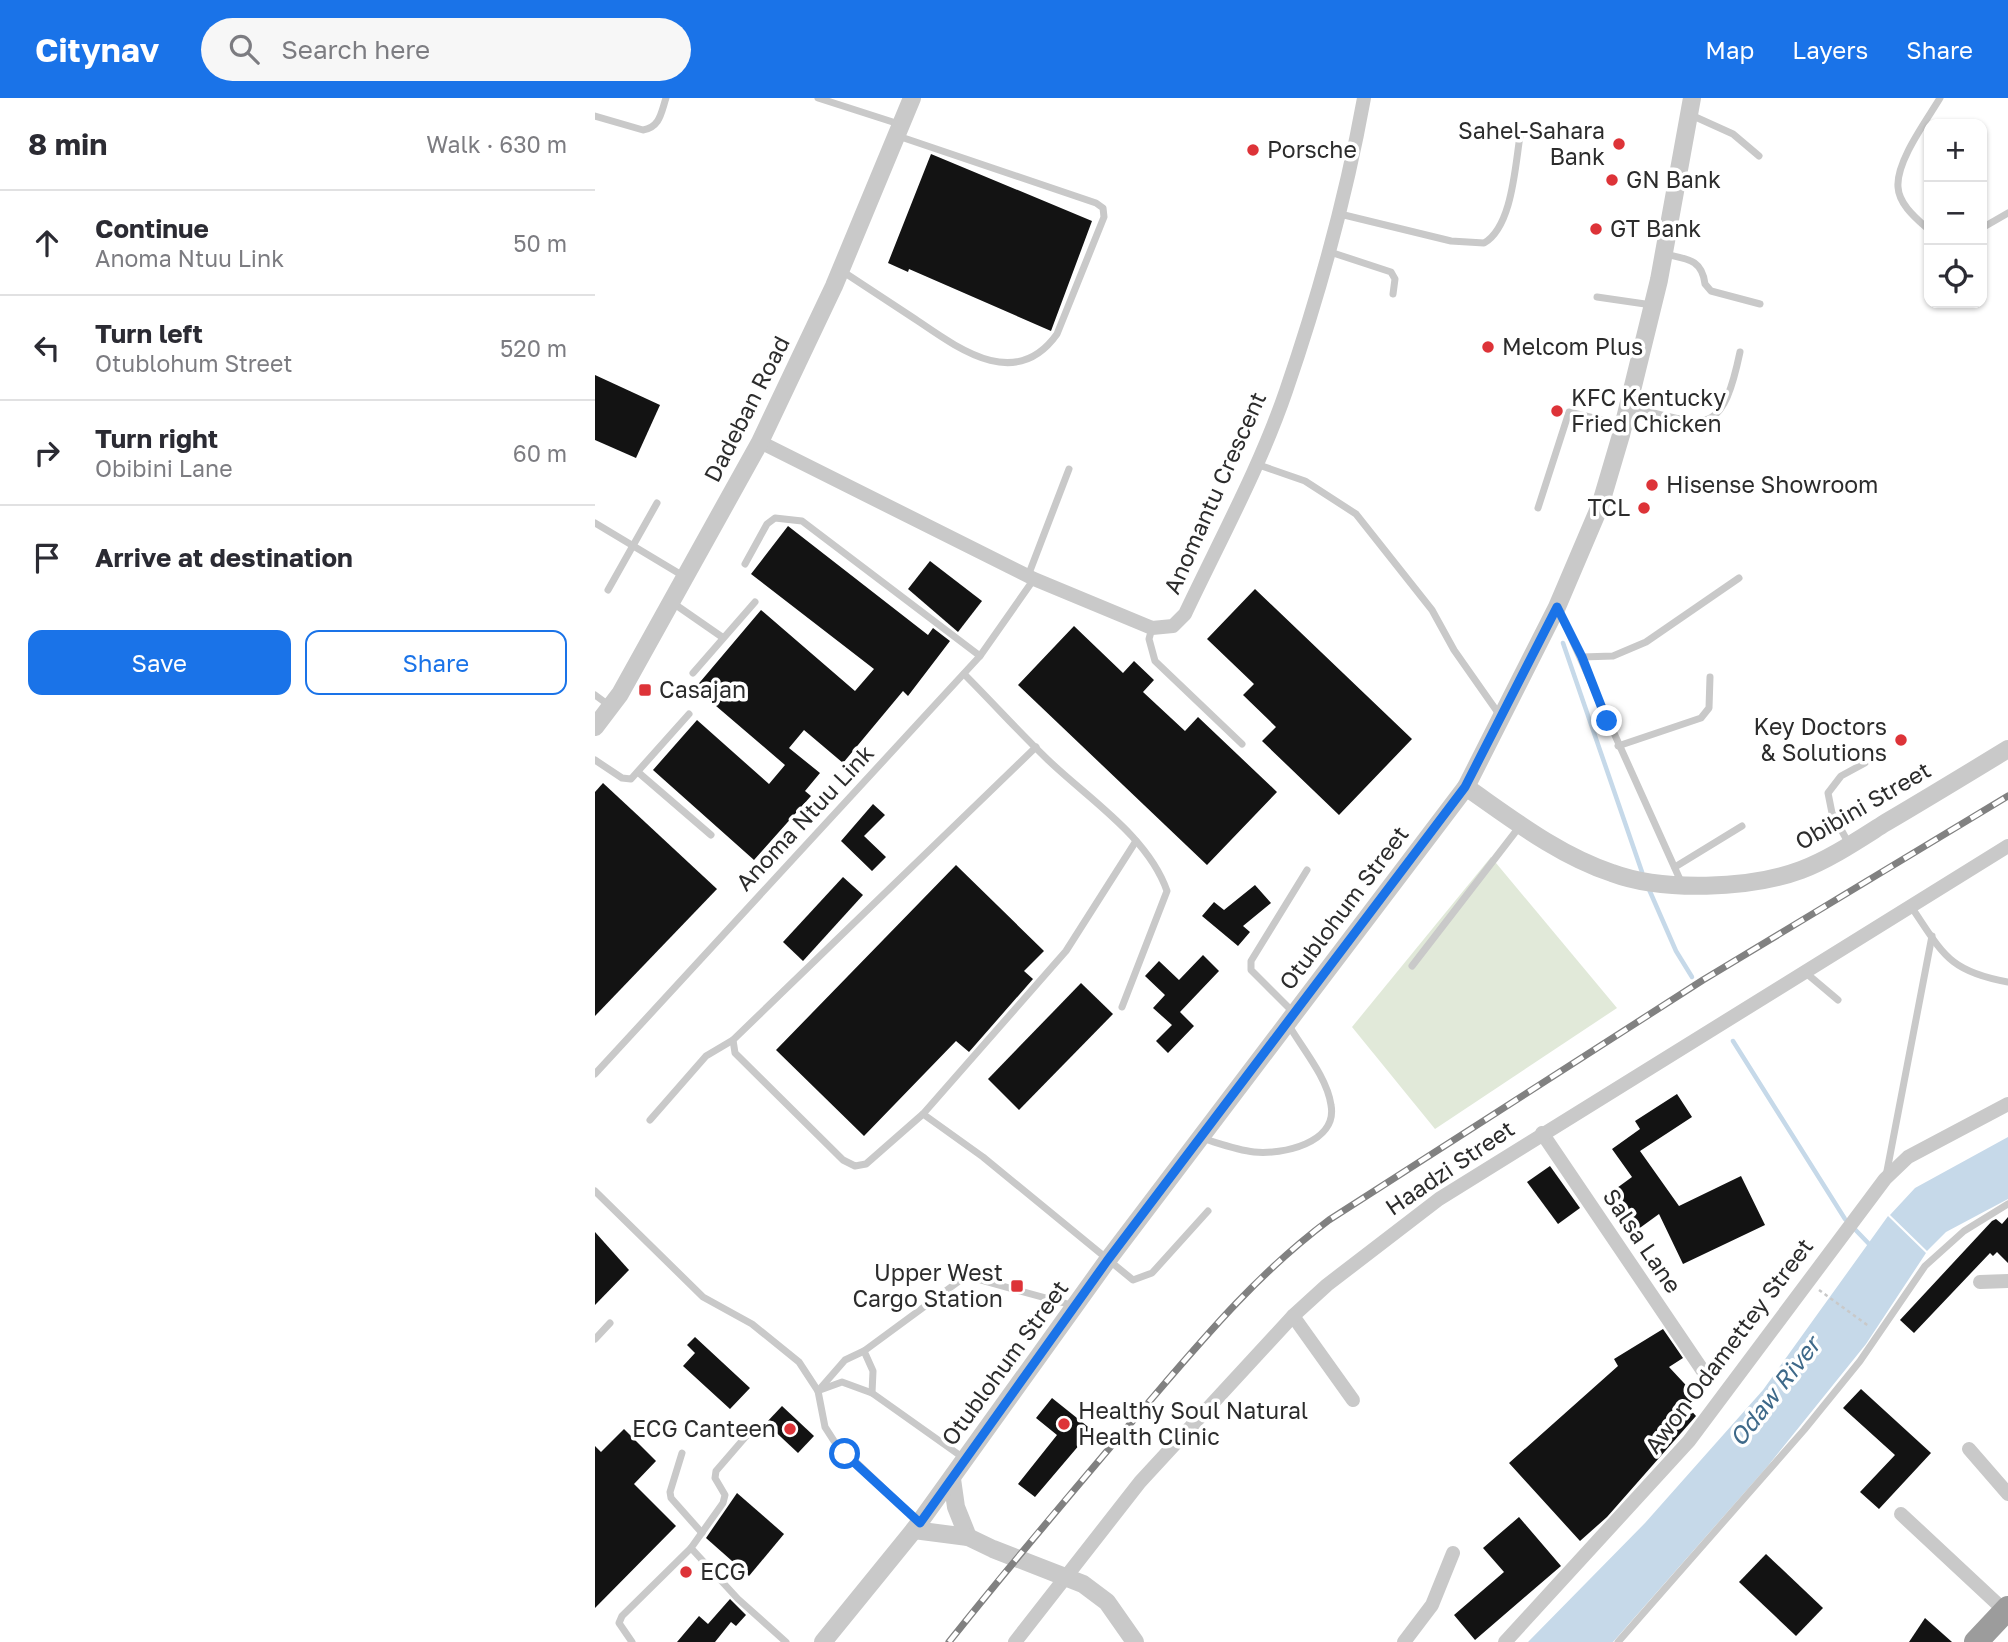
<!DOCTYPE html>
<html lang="en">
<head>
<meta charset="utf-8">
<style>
	:root { --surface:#fff; --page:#f7f7f7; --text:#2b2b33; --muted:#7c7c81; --line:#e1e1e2; --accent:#1a73e8 }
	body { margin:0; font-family:"Golos Text",sans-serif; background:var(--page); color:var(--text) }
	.controls { position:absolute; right:21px; top:21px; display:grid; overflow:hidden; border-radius:14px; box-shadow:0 2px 5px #0004 }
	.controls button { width:63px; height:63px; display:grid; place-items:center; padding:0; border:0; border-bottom:2px solid var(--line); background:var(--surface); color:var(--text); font:35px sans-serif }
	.stop { position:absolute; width:21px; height:21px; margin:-16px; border:5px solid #1a73e8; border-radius:50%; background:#fff }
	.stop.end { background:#1a73e8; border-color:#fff; box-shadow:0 2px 7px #0008 }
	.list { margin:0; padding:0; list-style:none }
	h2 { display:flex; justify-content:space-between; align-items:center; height:91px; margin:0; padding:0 28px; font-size:30px }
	h2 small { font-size:23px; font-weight:400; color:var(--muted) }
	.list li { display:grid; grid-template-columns:46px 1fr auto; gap:21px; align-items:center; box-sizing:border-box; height:105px; padding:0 28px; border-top:2px solid var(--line) }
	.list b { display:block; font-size:26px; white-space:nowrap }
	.list p { margin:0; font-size:23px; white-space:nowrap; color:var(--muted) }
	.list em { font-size:23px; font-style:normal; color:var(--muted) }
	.actions { display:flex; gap:14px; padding:21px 28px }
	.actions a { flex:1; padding:16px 0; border:2px solid var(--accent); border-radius:14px; text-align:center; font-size:24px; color:var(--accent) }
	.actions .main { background:var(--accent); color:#fff }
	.icon { flex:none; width:38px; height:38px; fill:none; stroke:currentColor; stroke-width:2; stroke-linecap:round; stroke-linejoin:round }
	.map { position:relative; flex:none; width:1413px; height:1544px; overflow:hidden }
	header { display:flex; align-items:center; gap:42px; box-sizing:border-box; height:98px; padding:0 35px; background:var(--accent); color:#fff }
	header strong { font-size:33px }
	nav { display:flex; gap:38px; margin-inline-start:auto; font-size:24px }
	.search { width:490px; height:63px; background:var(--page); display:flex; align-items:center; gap:18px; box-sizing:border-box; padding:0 24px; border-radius:38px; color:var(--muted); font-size:26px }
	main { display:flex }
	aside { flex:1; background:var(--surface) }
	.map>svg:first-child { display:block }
	.green { fill:#e1e9d9 }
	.water { fill:#c6d9e9 }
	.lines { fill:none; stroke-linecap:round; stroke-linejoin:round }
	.stream { stroke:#c6d9e9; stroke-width:4.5 }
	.building { fill:#131313 }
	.path { stroke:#c9c9c9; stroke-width:2.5; stroke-dasharray:3.5 3.5; stroke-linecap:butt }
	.service { stroke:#c9c9c9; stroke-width:7 }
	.minor { stroke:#c9c9c9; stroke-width:14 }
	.tertiary { stroke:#c9c9c9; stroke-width:18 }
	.trunk { stroke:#9c9c9c; stroke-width:24 }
	.rail-casing { stroke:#818181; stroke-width:7 }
	.rail { stroke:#fff; stroke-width:4.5; stroke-dasharray:13; stroke-linecap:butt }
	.route { stroke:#1a73e8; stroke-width:9 }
	.poi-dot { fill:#dd3338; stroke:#fff; stroke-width:2.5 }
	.labels { text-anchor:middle; stroke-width:7; stroke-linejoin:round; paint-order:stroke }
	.poi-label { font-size:23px; fill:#2c2c2c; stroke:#fff; text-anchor:start }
	.street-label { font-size:23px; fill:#2c2c2c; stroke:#fff }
	.water-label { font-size:24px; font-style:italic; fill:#3e6989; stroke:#fff }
</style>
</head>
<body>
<header>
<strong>Citynav</strong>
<div class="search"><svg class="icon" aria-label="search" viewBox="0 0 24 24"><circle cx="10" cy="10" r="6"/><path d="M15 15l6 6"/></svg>Search here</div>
<nav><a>Map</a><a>Layers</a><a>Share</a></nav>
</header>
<main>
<aside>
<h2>8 min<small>Walk · 630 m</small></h2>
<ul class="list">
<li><svg class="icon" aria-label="ahead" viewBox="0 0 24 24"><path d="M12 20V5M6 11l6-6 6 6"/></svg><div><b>Continue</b><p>Anoma Ntuu Link</p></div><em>50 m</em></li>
<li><svg class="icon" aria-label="left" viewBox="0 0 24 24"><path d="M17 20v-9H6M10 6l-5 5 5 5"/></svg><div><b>Turn left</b><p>Otublohum Street</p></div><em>520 m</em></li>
<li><svg class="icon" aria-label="right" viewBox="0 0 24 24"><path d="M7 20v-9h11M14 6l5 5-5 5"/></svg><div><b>Turn right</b><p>Obibini Lane</p></div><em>60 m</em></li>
<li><svg class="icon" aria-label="arrive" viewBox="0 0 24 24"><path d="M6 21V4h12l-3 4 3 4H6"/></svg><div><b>Arrive at destination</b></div></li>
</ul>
<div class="actions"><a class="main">Save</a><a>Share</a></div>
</aside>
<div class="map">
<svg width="1413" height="1544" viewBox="0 0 1413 1544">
	<rect width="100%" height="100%" fill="#fff"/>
	<path class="green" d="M896,759l126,151 -182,121 -83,-102z"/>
	<g class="water">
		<path d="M1413,1039v62l-62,33 -19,19 -37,-36 25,-27z"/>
		<path d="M1293,1118l38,37 -60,91 -99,123 -154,175h-85l117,-119 118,-133z"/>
	</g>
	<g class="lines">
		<g class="stream">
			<path d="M968,545l79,229"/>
			<path d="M1053,789l28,64 16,26"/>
			<path d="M1138,943l112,178 26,27"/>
		</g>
	</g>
	<g class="building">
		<path d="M336,56l161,67 -41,110 -142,-62 -1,3 -20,-9z"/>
		<path d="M0,277l65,30 -24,53 -41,-18z"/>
		<path d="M193,428l140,109 5,-7 17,13 -42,55 -5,-5 -60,72 -39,-33 -15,18 31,25 -15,18 6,5 -57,64 -101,-90 44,-50 72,64 16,-19 -90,-77 66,-78 94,81 19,-22 -123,-95z"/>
		<path d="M335,463l52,40 -24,31 -50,-43z"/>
		<path d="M660,491l157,150 -73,76 -77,-74 14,-14 -33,-32 11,-11 -47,-45z"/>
		<path d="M479,528l49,47 11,-12 20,19 -11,12 42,39 13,-14 79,75 -70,73 -189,-180z"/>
		<path d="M8,685l114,106 -122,127v-224z"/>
		<path d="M278,706l12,11 -21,21 22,21 -14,14 -31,-30z"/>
		<path d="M361,767l88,86 -20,20 9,8 -64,73 -13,-11 -92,95 -88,-86z"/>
		<path d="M248,779l20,18 -60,66 -20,-19z"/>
		<path d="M660,787l16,18 -28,23 7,6 -12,14 -36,-30 12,-14 10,8z"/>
		<path d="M608,857l16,16 -39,41 14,14 -26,27 -12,-12 16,-16 -19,-17 12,-13 -20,-19 14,-15 20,19z"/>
		<path d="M486,885l32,31 -94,96 -31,-31z"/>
		<path d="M1082,996l15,23 -52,34 39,55 62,-30 24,49 -82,39 -24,-50 -22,16 -27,-37 22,-16 -20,-28 28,-20 -5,-8z"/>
		<path d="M955,1068l30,42 -22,16 -31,-42z"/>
		<path d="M1413,1119v46l-11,-11 -4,4 -3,-3 -76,80 -14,-13 92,-99 4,-2 6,5z"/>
		<path d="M0,1134l34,38 -34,35z"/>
		<path d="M1068,1231l20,29 -14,9 28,30 -10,9 9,10 -89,101 -27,24 -71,-78 109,-97 -4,-7z"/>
		<path d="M100,1239l55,51 -20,21 -47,-43 12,-13 -8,-8z"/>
		<path d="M1266,1291l70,64 -52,56 -19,-17 35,-37 -52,-47z"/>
		<path d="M457,1300l40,32 -57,67 -17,-13 39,-49 -21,-17z"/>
		<path d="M187,1308l32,30 -16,17 -32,-30z"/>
		<path d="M29,1331l32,32 -22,23 42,42 -81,82v-162l6,6z"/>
		<path d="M142,1395l47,41 -35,42 -43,-38z"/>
		<path d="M924,1419l42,49 -86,74 -21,-25 50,-43 -21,-24z"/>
		<path d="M1171,1456l57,54 -27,28 -57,-54z"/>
		<path d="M135,1501l16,16 -10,11 -5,-4 -16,20h-38l22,-26 9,8z"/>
		<path d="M1330,1520l27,24h-43z"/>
	</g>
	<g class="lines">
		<path class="path" d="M1224,1192l51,37"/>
		<g class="service">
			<path d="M223,0l81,26"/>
			<path d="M1096,17l42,19 26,22"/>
			<path d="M0,18l48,14c17,-3 18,-17 23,-32"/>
			<path d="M745,116l111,27 33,2c28,-16 31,-76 36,-107"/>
			<path d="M1387,130l26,-15"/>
			<path d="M1334,132c-12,-11 -30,-25 -31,-43 -2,-26 29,-67 42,-89"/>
			<path d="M735,154l61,20 4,7 -2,15"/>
			<path d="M1070,156c22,5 37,5 40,30l6,7 49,13"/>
			<path d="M247,173c24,16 49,32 73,48 44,30 101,73 142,15l47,-117 -1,-9 -7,-5 -198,-67"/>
			<path d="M1002,199l55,8"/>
			<path d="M1034,309c76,17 92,35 111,-55"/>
			<path d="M661,366l49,17 51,33 76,96 22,40 47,67"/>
			<path d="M943,410l31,-96 54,13"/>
			<path d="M0,425l90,54"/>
			<path d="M150,466l22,-40 8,-6 27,3 178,135"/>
			<path d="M433,478l41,-107"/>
			<path d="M13,492l49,-87"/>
			<path d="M78,505l49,34"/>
			<path d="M964,513l123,273"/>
			<path d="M557,530l-3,11 6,22 87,83"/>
			<path d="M987,559l31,-1 33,-14 93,-64"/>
			<path d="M98,575l62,-71"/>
			<path d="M369,576c28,28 54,57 82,84 41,40 102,78 121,133l-45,116"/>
			<path d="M0,597l15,11"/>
			<path d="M1023,648l83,-28 8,-10 1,-31"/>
			<path d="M441,649l-303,293 2,13 108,107 12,6 11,-2 57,-50 60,43 150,123 19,-7 56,-62"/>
			<path d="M0,662l27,18 9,1 58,-65"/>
			<path d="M44,675l72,62"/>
			<path d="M1254,746l-17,-31 -4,-20 13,-17 24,-13"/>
			<path d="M1080,769l67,-41"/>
			<path d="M1315,807c33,48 37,66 98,77"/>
			<path d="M817,868l108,-140"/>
			<path d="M1211,875l32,27"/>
			<path d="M699,915l-43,-43v-9l56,-91"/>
			<path d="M0,976l385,-418 54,-77"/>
			<path d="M328,1016l143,-163 70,-110"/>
			<path d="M55,1022l56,-64 27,-16"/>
			<path d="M606,1040c17,5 36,12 53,14 28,3 84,-9 77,-47 -4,-28 -29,-57 -43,-81"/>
			<path d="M1291,1078l46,-240"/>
			<path d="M0,1093l108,106 49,27 47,38 19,29 7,36 9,14 84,80"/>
			<path d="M0,1241l15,-16"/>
			<path d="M225,1292l22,-8 30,11"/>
			<path d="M223,1293l27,-31 19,-9"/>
			<path d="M159,1329l-38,44 -1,7 10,17 -2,8 -32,45 47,51 48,43"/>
			<path d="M87,1355l-12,39 1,6 31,35"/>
			<path d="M370,1361l-93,-66 1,-22 -9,-20 102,-75 109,30"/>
			<path d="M37,1544l-13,-19 3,-7 69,-68"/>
			<path d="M1023,1544l186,-212 56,-69 65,-95 39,-35 44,-27"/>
		</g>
		<g class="minor">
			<path d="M165,344l274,137 118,49 21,-2 12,-12c35,-74 75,-147 101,-223 33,-96 60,-193 78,-293"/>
			<path d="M947,1035l163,241"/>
			<path d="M1385,1184l28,-1"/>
			<path d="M698,1218l60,84"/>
			<path d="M1374,1351l39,45"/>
			<path d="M1306,1416l104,97"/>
			<path d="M420,1544l125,-160 153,-166 34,-31 112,-86 569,-353"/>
			<path d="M809,1544l28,-37 21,-52"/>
			<path d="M910,1544l184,-201 196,-262 23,-22 100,-53"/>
		</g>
		<g class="tertiary">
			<path d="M0,629l25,-33 140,-252 74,-156 78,-188"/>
			<path d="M871,689c46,32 92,68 146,86 51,19 138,16 189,-3 29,-11 57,-30 84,-47 41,-24 82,-49 123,-74"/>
			<path d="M357,1381l4,28 12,30"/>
			<path d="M319,1432l54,7 25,12 90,35 24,18 28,40"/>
			<path d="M228,1544l91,-112 193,-269 359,-474 91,-180 43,-101 21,-71 38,-155 33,-182"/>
		</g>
		<path class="trunk" d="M1381,1544l32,-34"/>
		<defs>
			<path id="rail" d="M354,1544c61,-77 124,-151 187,-225 62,-72 117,-140 193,-197l374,-240 305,-184"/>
		</defs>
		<use href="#rail" class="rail-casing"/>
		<use href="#rail" class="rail"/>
	</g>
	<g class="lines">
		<path class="route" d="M250,1356l75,69 187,-262 358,-474 92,-180 25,50 25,64"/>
	</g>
	<g class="poi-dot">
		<circle cx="1024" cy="46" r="7"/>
		<circle cx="658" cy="52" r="7"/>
		<circle cx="1017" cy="82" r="7"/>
		<circle cx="1001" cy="131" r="7"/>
		<circle cx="893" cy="249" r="7"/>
		<circle cx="962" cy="313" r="7"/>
		<circle cx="1057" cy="387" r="7"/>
		<circle cx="1049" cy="410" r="7"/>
		<rect x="43" y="585" width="14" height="14" rx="3.5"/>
		<circle cx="1306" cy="642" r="7"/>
		<rect x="415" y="1181" width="14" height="14" rx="3.5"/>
		<circle cx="469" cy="1326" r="7"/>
		<circle cx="195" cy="1331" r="7"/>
		<circle cx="91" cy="1474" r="7"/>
	</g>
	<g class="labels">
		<g class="poi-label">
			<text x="1010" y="41" text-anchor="end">Sahel-Sahara<tspan x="1010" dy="26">Bank</tspan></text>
			<text x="672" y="60">Porsche</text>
			<text x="1031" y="90">GN Bank</text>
			<text x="1015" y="139">GT Bank</text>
			<text x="907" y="257">Melcom Plus</text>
			<text x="976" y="308">KFC Kentucky<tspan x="976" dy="26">Fried Chicken</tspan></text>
			<text x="1071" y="395">Hisense Showroom</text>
			<text x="1035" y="418" text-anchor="end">TCL</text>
			<text x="64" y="600">Casajan</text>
			<text x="1292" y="637" text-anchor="end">Key Doctors<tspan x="1292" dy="26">&amp; Solutions</tspan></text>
			<text x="408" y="1183" text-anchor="end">Upper West<tspan x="408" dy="26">Cargo Station</tspan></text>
			<text x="483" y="1321">Healthy Soul Natural<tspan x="483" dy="26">Health Clinic</tspan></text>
			<text x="181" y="1339" text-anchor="end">ECG Canteen</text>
			<text x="105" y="1482">ECG</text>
		</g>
		<g class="street-label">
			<text transform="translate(152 311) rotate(-63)" y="8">Dadeban Road</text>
			<text transform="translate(620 395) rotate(-66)" y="8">Anomantu Crescent</text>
			<text transform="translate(1268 708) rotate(-30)" y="8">Obibini Street</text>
			<text transform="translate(210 720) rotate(-47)" y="8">Anoma Ntuu Link</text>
			<text transform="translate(749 810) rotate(-53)" y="8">Otublohum Street</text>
			<text transform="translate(855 1070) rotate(-34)" y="8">Haadzi Street</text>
			<text transform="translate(1047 1143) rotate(56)" y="8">Salsa Lane</text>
			<text transform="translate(1134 1248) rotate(-53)" y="8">Awon Odamettey Street</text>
			<text transform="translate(410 1265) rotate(-54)" y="8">Otublohum Street</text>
		</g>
		<g class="water-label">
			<text transform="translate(1180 1294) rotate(-52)" y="8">Odaw River</text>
		</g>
	</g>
</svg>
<div class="controls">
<button>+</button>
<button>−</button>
<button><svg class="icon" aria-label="locate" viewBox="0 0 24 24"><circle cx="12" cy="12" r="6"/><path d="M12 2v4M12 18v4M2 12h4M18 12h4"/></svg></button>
</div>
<div class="stop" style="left:250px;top:1356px"></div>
<div class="stop end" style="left:1012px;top:623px"></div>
</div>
</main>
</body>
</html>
